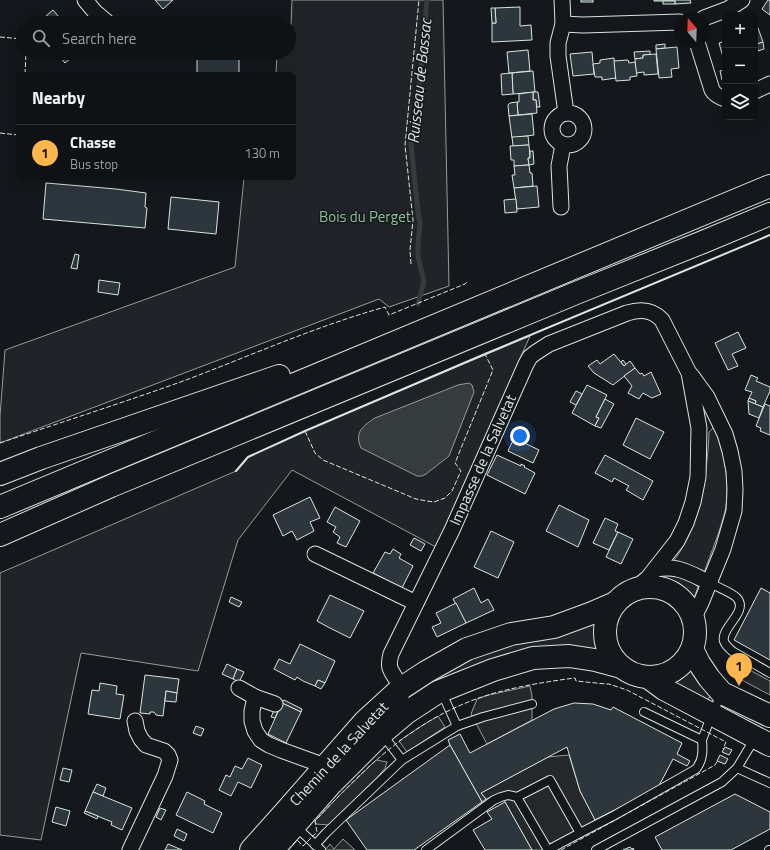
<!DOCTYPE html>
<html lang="en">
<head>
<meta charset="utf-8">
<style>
	:root { --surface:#0f1215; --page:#181b1e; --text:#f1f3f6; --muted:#9b9ea0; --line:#2f3234; --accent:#ffb74d }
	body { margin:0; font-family:"Titillium Web",sans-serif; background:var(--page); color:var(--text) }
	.controls { position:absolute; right:12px; top:12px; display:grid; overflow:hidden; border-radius:6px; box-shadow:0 4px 16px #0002 }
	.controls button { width:36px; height:36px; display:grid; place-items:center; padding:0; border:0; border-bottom:1px solid var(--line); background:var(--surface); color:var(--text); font:20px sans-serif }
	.compass { position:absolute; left:674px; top:12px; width:36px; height:36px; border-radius:50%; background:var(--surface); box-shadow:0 4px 16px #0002; rotate:341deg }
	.you { position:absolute; left:520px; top:436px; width:14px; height:14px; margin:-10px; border:3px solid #fff; border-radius:50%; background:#1a73e8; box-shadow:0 0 0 6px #1a73e833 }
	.badge { display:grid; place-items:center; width:26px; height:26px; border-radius:50%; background:var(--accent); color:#111; font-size:13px; font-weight:700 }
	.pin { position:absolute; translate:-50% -33px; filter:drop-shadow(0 1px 2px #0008) }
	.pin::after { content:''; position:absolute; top:21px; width:14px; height:12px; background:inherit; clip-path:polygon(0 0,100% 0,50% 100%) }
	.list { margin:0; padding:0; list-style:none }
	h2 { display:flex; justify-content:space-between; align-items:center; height:52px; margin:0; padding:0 16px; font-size:17px }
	h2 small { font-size:13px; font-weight:400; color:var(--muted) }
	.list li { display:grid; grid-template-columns:26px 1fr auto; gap:12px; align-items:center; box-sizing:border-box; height:56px; padding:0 16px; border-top:1px solid var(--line) }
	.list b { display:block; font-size:15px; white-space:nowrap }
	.list p { margin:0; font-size:13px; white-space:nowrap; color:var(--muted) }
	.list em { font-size:13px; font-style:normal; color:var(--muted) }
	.icon { flex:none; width:22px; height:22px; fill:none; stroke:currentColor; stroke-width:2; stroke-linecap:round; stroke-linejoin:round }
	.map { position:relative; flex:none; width:770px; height:850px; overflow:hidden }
	.search { position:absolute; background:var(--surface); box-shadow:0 4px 16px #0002; left:16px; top:16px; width:280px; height:44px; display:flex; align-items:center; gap:10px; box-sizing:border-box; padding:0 14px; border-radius:22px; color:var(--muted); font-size:15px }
	.panel { position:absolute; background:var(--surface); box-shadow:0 4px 16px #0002; left:16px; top:72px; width:280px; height:108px; border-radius:6px }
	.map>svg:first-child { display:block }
	.green { fill:#202428; stroke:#939e99 }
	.parking { fill:#24282b; stroke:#939e99 }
	.water { fill:#363b3e; stroke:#939e99 }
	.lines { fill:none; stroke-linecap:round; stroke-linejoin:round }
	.stream { stroke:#363b3e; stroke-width:5 }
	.building { fill:#2c363c; stroke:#d8e6dc }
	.lane-casing { stroke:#d8e6dc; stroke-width:10 }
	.street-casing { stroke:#d8e6dc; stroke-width:17 }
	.secondary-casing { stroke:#d8e6dc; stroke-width:24 }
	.highway-casing { stroke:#d8e6dc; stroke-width:24 }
	.lane { stroke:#14181c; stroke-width:8 }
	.street { stroke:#14181c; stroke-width:15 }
	.secondary { stroke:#14181c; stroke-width:22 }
	.highway { stroke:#14181c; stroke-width:22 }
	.fence { stroke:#d8e6dc; stroke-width:1; stroke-dasharray:5 2; stroke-linecap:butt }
	.wall { stroke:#d8e6dc; stroke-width:2 }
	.labels { text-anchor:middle; stroke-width:3; stroke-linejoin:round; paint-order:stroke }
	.park-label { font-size:15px; fill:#8ac095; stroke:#14181c }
	.street-label { font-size:15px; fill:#d8e6dc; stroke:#14181c }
	.water-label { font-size:16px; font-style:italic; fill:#d8e6dc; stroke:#14181c }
</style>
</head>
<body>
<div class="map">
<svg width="770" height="850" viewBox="0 0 770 850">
	<rect width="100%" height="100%" fill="#14181c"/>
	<g class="green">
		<path d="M292,0h151l6,286 -60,21 -10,-8 -379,144v-27l5,-66 230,-83 9,-89h50v-104h-18l1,-21h12v-27h2z"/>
		<path d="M530,336l-94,211 -144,-77 -54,70 -40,131 -117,-18 -40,187 -41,-5v-262l236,-102 12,-14 57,-26z"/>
		<path d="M713,428l1,1c11,20 16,59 11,82 -5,21 -14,41 -21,62l-31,-11c23,-32 31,-64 34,-102 1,-10 2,-19 2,-28z"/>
		<path d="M673,574l21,8 4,5 -4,11c-9,-10 -21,-18 -35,-20l6,-3z"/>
		<path d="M599,621l-1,9 3,20 -12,-2 -147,31 -1,-4 15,-9 40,-18z"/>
		<path d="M693,668l17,27 -1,3 -2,3 -39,-17 15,-7z"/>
	</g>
	<g class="parking">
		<path d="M744,667l26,14v14l-32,-17z"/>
		<path d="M530,686l2,10v24l-45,24 -16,-30 6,-15 12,-4z"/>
		<path d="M438,716l7,11 -38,25 -8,-11 24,-16z"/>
		<path d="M569,755l11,36 16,30 -53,29h-11l-32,-57 -14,6 -5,-6 67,-36z"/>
		<path d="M376,760l11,2 -2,6 -9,11 -47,46 -13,-1 -1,-3 23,-24z"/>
		<path d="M343,839l12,11h-30l5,-6 4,5z"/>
	</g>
	<path class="water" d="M469,383l3,2 2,7 -25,64 -23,18 -4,2h-5l-56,-28c-7,-16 2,-22 14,-30l83,-33z"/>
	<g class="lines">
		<path class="stream" d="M418,304l6,-23 -6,-24v-12l2,-22 -2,-11 -7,-68 5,-24 11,-120"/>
	</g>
	<g class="building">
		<path d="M155,0h18l-10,9z"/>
		<rect x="581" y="0" width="12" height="2"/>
		<path d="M654,0h36l1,3 -16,1v-3h-21z"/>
		<path d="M768,0h2v15l-8,-6z"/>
		<rect x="663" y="1" width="12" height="3"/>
		<path d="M520,7v19l11,-1 1,15 -40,2v-19h4l-1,-15z"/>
		<path d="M491,8h4l1,15h-4z"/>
		<path d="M53,10l11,13h-26z"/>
		<path d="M758,28l5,14 -6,2v2l-2,1v-18z"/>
		<path d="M725,41v16h-2l-4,-14z"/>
		<path d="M763,42l1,7 -6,2 -1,-7z"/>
		<path d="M665,44v4l-9,1v-4z"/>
		<path d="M677,47l2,21 -8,1 1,8 -13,1 -3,-29z"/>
		<path d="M528,50l2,21 -21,2 -2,-21z"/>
		<path d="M650,51v4h-7v3l-8,1 -1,-7z"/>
		<path d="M592,52l2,22 -21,2 -3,-22z"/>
		<path d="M57,53h20l-12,10z"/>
		<rect x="197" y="53" width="42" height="21"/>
		<path d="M656,54l2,20 -14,1v-3l-8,1 -1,-14 8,-1v-3z"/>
		<path d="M614,58l2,20 -14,2v-3h-7l-2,-13 7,-1v-3z"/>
		<path d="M628,60l1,3 6,-1 2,14 -7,1v3l-14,1 -2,-20z"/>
		<path d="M725,69v10l-3,1 -2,-9z"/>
		<path d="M533,71l2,21 -22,2 -1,-21z"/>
		<path d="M512,73l1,21 -11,1 -1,-21z"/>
		<path d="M533,92h5l2,15h-3l-1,-7h-3z"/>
		<path d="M533,92v8h3l1,13 -19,2 -1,-13h2v-8z"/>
		<path d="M517,102l1,13 -9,1 -1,-11 2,-2z"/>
		<path d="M532,114l2,21 -22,3 -3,-22z"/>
		<path d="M528,136l1,9 -16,1 -1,-9z"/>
		<path d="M529,145l1,13h-2l1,7 -15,1v-6h-3l-1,-14z"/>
		<path d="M530,151h3l1,13 -5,1 -1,-7h2z"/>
		<path d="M529,165l1,8h2l1,13 -19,2 -2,-13h3l-1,-9z"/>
		<path d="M46,183l70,6 30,4 -1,14 2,1 -2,20 -102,-9z"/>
		<path d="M537,186l2,21 -22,2 -3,-21z"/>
		<path d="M171,197l48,5 -3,32 -48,-5z"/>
		<path d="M516,199l1,13 -12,1 -1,-13z"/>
		<path d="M75,254l4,1 -2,14 -6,-1z"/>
		<path d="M99,280l21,3 -2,12 -20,-3z"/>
		<path d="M738,332l8,16 -14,6 6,12 -10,4 -13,-27z"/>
		<path d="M614,354l10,12 6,-5 5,7 -22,17 -19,-12 -6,-7 9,-6 3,4z"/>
		<path d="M623,360l3,4 -2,2 -3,-4z"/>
		<path d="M635,368l5,6 2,-1 2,3 7,-4 10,22 -9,4 -9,-5 -4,6 -11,-6 4,-7 -8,-10z"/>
		<path d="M751,375l7,3 -2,3 14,6v4l-7,16 -8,-3 1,-3 -7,-3 3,-6 -7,-2z"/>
		<path d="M587,385l20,10 -11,22 3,1 -4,8 -23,-13z"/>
		<path d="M576,391l6,3 -6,11 -6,-3z"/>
		<path d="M749,398l7,3 -1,3 -7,-3z"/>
		<path d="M605,399l9,5 -13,24 -6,-2 4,-8 -3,-1z"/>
		<path d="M748,401l15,6 -4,11 -10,-4z"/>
		<path d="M765,404l5,2v29l-10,-4 1,-3 -5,-2z"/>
		<path d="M636,418l28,14 -14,27 -27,-14z"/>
		<path d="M514,438l25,12 -6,13 -25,-12z"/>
		<path d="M497,455l24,11v-2l4,2 -1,1 11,6 -10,21 -38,-19z"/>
		<path d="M605,455l48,26 -10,19 -17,-10 3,-4 -15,-8 -2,4 -17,-9z"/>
		<path d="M310,497l10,21 -10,4 4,9 -17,9 -5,-9 -9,5 -10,-21z"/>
		<path d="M559,505l30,15 -11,27 -32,-16z"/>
		<path d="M335,507l25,14 -14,26 -9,-4 3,-6 -7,-5 3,-5 -9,-5z"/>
		<path d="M605,518l13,6 -3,7 3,1 -9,18 -16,-7z"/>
		<path d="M491,531l23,11 -16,36 -24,-11z"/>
		<path d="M618,532l15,7 -12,25 -15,-7z"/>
		<path d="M414,538l11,6 -4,7 -11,-6z"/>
		<path d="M393,549l8,5 -2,4 14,8 -11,22 -29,-15 12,-21 5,2z"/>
		<path d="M474,588l7,15 7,-4 6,11 -28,13 -13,-24z"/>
		<path d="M761,588l9,5v67l-36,-20z"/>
		<path d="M330,595l34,16 -14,27 -22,-11 -11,-6z"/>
		<path d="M231,597l11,5 -3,5 -10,-5z"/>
		<path d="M456,603l10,20 -29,14 -5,-10 9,-4 -5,-10z"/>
		<path d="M300,644l35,17 -10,22 -7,-3 -3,6 -12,-5 -6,-4 -2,3 -21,-11 5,-10 11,5z"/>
		<path d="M227,664l10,5 -4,10 -11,-5z"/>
		<path d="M237,669l7,3 -5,10 -6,-3z"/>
		<path d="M145,675l34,4 -2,14 -11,-2 -3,25 -7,-1 -2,-3h-4v2l-10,-1z"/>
		<path d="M318,680l7,3 -4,6 -6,-3z"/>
		<path d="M100,683l17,3 -1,8 8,1 -4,24 -32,-5 4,-24 7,1z"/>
		<path d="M166,691l11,2 -1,9 -11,-1z"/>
		<path d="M279,699l4,2 -8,17 -4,-1z"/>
		<path d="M284,700l18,9 -1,3 -19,-9z"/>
		<path d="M282,703l19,9 -15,31 -18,-9z"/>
		<path d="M574,703l19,1 18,6 2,-3 69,36 -5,11 13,7 -3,5 -14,-7 -12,23 -1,1v4l-65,33 -15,-29 -13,-44 -86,46 5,6 -4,3 -32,-57 -2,-5 12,-6 10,19 84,-44z"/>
		<path d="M196,726l8,3 -3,7 -8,-3z"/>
		<path d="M450,745l32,57 -68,48h-47l-21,-30z"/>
		<path d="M725,747l7,3 -3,5 -7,-3z"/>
		<path d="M720,755l8,4 -3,5 -8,-3z"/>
		<path d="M248,758l14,7 -11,23 -13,-6 -7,14 -12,-6 7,-15 4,2 5,-11 7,3z"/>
		<path d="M63,768l9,2 -3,12 -9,-2z"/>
		<path d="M97,784l9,4 -3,8 -10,-4z"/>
		<path d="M93,792l39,16 -10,22 -11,-5 1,-3 -27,-11z"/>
		<path d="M187,792l18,9 -1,3 18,9 -9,20 -37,-18z"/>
		<path d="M735,794l35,18v17l-39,21h-69l-7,-13z"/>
		<path d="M505,802l27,48h-47l-12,-20 19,-11 -5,-7z"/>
		<path d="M56,807l14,4 -4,15 -14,-4z"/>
		<path d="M160,808l6,2 -5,10 -5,-3z"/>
		<path d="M85,811l13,5 -1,3 -13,-6z"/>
		<path d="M177,829l10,5 -3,7 -10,-5z"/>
		<path d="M168,844l14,6h-17z"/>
		<path d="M630,847l2,2 1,-1 1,2h-11z"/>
	</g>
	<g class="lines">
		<defs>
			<g id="lane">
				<path d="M710,583c7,4 23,10 27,15 12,14 -17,30 -13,43 1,4 5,7 8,10l38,22"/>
				<path d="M441,691l16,35 26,-9 49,-13"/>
				<path d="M644,712l58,28 10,-26 10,-21"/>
				<path d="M382,734l20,26"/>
				<path d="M737,768l33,15"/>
				<path d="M295,826l26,24"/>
				<path d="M580,833l35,-18 81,-46c7,-9 7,-18 6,-29"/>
				<path d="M315,845l11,-12 76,-73 55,-34"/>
				<path d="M426,850l68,-50 7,-3 7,-2 9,2 33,-17 30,53 -32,17 -31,-53"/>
				<path d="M596,850l126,-68 15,-14 18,-30"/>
				<path d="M769,850h1"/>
			</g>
			<g id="street">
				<path d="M85,0l10,12 13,11"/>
				<path d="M562,0l1,24 -5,19v13l8,57"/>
				<path d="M704,18l24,-9 14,-9"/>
				<path d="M563,24l20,1 97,-3"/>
				<path d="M697,42l15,48c3,5 7,7 13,9"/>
				<path d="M755,91l15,-7"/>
				<circle cx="568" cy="129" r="16"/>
				<path d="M561,207l-2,-41 4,-21"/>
				<path d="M691,375l16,22 18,37 5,17 4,20 1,19 -1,21 -11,38 -22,54 -8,16"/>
				<path d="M315,554l101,49"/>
				<path d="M655,569c7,-1 15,-2 22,0 11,2 22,9 33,14"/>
				<path d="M239,688l16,9"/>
				<path d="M401,698c0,-5 -1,-11 -3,-16 -7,-12 -11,-13 -7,-28l61,-124 74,-166 4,-7 5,-4 14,-9 78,-31c13,-4 25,-4 35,7l27,53 10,55 -1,49 -5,25 -7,21 -9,18 -29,37 -15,12"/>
				<path d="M275,704l-20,-7 -3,14v10l3,10 6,9 8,5 12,5 44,16"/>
				<path d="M130,850l35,-74 5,-16 -2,-5 -4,-4 -18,-6 -5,-6 -4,-8 -2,-10"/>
			</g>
			<g id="secondary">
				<circle cx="650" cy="632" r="45"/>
				<path d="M692,649l7,14 10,15 13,15 48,23"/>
				<path d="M649,678l15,11 106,56"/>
				<path d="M251,850l34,-38 80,-91 35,-32 26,-17 41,-23 44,-15 43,-7 38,-14 23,-10"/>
				<path d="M273,850l57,-65 51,-51 25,-21 32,-21 55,-22 40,-12 36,-2 26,4 26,7"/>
			</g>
			<g id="highway">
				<path d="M0,474l41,-16 238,-82"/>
				<path d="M0,507l770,-321"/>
				<path d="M0,535l111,-49 465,-193 127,-51 67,-28"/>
			</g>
		</defs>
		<use href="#lane" class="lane-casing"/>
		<use href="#street" class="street-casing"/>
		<use href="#secondary" class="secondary-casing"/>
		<use href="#highway" class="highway-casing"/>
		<use href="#lane" class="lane"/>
		<use href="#street" class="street"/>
		<use href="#secondary" class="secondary"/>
		<use href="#highway" class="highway"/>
		<g class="fence">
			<path d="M0,37l23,2"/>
			<path d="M25,74l1,-21"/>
			<path d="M0,133l18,2"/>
			<path d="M411,264l-1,-14 3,-30 -8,-75 14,-145"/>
			<path d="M305,431l10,22 8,7 93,39 11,2 7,1 11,-4 7,-7 9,-20 -6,-8 38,-93 -8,-16"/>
			<path d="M0,443c62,-21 125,-41 186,-63 66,-25 131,-54 199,-73l4,8 76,-31 2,-2"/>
			<path d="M288,850l9,-10 6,6 14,-14 -2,-11c48,-51 93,-97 161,-122 27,-10 62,-16 91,-20l8,-1 1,3 30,3h3l18,6 99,52 -3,7"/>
			<path d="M561,850l154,-85 3,-5"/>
		</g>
		<path class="wall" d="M236,471l12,-14 57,-26 180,-77 285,-119"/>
	</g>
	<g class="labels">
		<g class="park-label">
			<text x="365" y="222">Bois du Perget</text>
		</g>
		<g class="street-label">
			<text transform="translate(483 460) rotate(-66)" y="5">Impasse de la Salvetat</text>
			<text transform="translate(339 754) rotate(-47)" y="5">Chemin de la Salvetat</text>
		</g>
		<g class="water-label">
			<text transform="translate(419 81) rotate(-84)" y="6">Ruisseau de Bassac</text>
		</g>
	</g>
</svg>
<div class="controls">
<button>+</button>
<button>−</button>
<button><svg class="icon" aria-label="layers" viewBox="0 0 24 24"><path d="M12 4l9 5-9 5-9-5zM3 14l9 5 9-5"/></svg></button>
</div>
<svg class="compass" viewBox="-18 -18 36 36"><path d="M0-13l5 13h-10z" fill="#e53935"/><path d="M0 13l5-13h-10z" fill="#9b9ea0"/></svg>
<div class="you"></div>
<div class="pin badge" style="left:739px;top:686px">1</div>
<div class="search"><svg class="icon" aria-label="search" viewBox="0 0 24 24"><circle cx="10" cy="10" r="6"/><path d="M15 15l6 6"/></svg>Search here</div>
<section class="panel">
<h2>Nearby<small></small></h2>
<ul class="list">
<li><span class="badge">1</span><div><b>Chasse</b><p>Bus stop</p></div><em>130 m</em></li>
</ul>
</section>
</div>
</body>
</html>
